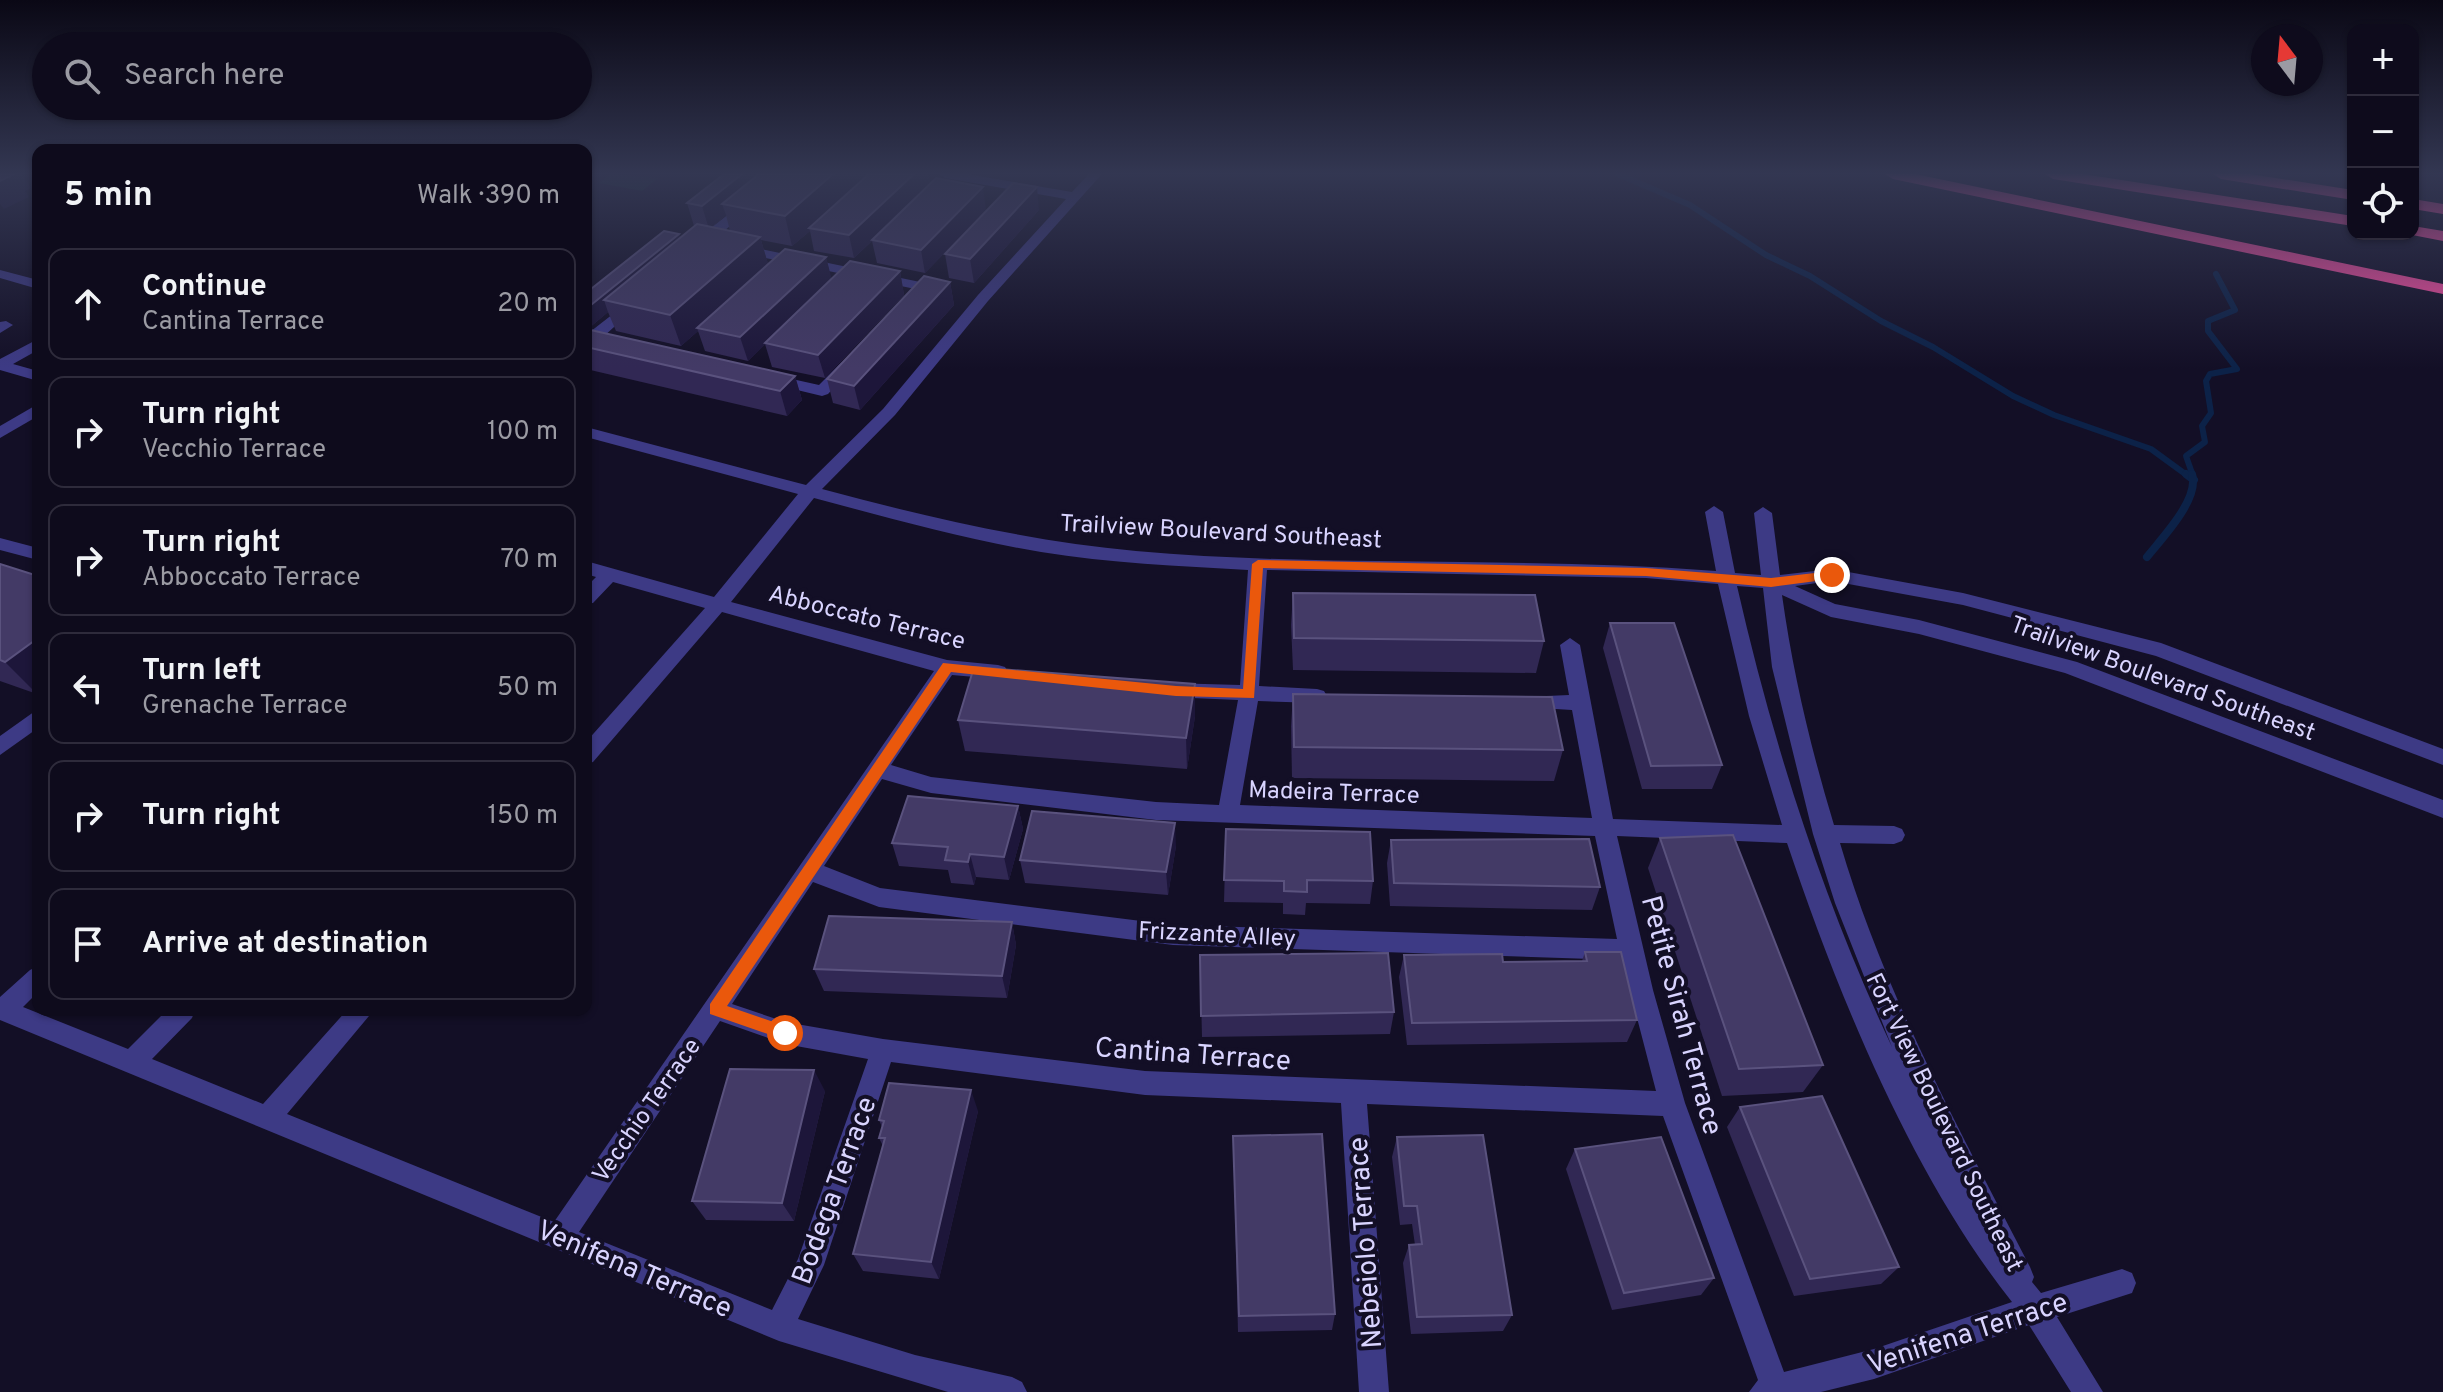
<!DOCTYPE html>
<html lang="en">
<head>
<meta charset="utf-8">
<style>
	:root { --surface:#0e0b1c; --page:#171425; --text:#f1f3f6; --muted:#9b9ba3; --line:#2e2b3b }
	body { margin:0; font-family:Overpass,sans-serif; background:var(--page); color:var(--text) }
	.controls { position:absolute; right:24px; top:24px; display:grid; overflow:hidden; border-radius:16px; box-shadow:0 2px 6px #0004 }
	.controls button { width:72px; height:72px; display:grid; place-items:center; padding:0; border:0; border-bottom:2px solid var(--line); background:var(--surface); color:var(--text); font:40px sans-serif }
	.compass { position:absolute; left:2251px; top:24px; width:72px; height:72px; border-radius:50%; background:var(--surface); box-shadow:0 2px 6px #0004; rotate:344deg }
	.stop { position:absolute; width:24px; height:24px; margin:-18px; border:6px solid #ea580c; border-radius:50%; background:#fff }
	.stop.end { background:#ea580c; border-color:#fff; box-shadow:0 2px 8px #0008 }
	.list { margin:0; padding:0; list-style:none }
	h2 { display:flex; justify-content:space-between; align-items:center; height:104px; margin:0; padding:0 32px; font-size:34px }
	h2 small { font-size:26px; font-weight:400; color:var(--muted) }
	.list li { display:grid; grid-template-columns:52px 1fr auto; gap:24px; align-items:center; box-sizing:border-box; height:112px; margin:0 16px 16px; padding:0 16px; border:2px solid var(--line); border-radius:16px }
	.list b { display:block; font-size:30px; white-space:nowrap }
	.list p { margin:0; font-size:26px; white-space:nowrap; color:var(--muted) }
	.list em { font-size:26px; font-style:normal; color:var(--muted) }
	.icon { flex:none; width:44px; height:44px; fill:none; stroke:currentColor; stroke-width:2; stroke-linecap:round; stroke-linejoin:round }
	.map { position:relative; flex:none; width:2443px; height:1392px; overflow:hidden }
	.search { position:absolute; background:var(--surface); box-shadow:0 2px 6px #0004; left:32px; top:32px; width:560px; height:88px; display:flex; align-items:center; gap:20px; box-sizing:border-box; padding:0 28px; border-radius:44px; color:var(--muted); font-size:30px }
	.panel { position:absolute; background:var(--surface); box-shadow:0 2px 6px #0004; left:32px; top:144px; width:560px; height:872px; border-radius:16px }
	.map>svg:first-child { display:block }
	.green { fill:#12302f }
	.lines { fill:none; stroke-linecap:round; stroke-linejoin:round }
	.stream-far1 { stroke:#0c2248; stroke-width:6 }
	.stream { stroke:#0c2248; stroke-width:8 }
	.minor { fill:#3d3a85; fill-rule:evenodd }
	.highway { fill:#ff4fa3; fill-rule:evenodd }
	.wall { fill:#312854; fill-rule:evenodd }
	.shaded-wall { fill:#1d163a }
	.building { fill:#433a66; stroke:#5a527e; stroke-width:2 }
	.route { fill:#ea580c }
	.labels { text-anchor:middle; stroke-width:8; stroke-linejoin:round; paint-order:stroke }
	.street-label { font-size:24px; fill:#d9d4ff; stroke:#130f26 }
	.near-street-label { font-size:28px; fill:#d9d4ff; stroke:#130f26 }
</style>
</head>
<body>
<div class="map">
<svg width="2443" height="1392" viewBox="0 0 2443 1392">
	<rect width="100%" height="100%" fill="#130f26"/>
	<path class="green" d="M610,174l48,4 -16,13 -43,-8z"/>
	<g class="lines">
		<g class="stream-far1">
			<path d="M1618,174l72,31 76,50 44,21 71,45 52,26 80,49 41,19 97,34 37,27"/>
			<path d="M2193,476l-7,-20 19,-14 -3,-16 9,-13 -5,-32 4,-7 27,-5 -29,-38v-10l27,-11 -19,-36"/>
		</g>
		<g class="stream">
			<path d="M2186,474l8,6"/>
			<path d="M2147,557c15,-19 53,-58 45,-83"/>
		</g>
		<g class="minor">
			<path d="M780,174h14l-80,65v6l-16,-1v-6z"/>
			<path d="M939,174h28l105,18 17,-18h13l-114,127 -93,114 -73,74c104,28 206,52 314,62 193,17 387,5 580,20l-11,-59 9,-6 9,6 12,61 26,2 -7,-62 9,-6 9,6 8,62 52,-6 131,24 198,50 282,106v16l-287,-109 -193,-51 -131,-24 -37,5 40,18 84,16 158,42 366,138v18l-378,-145 -146,-39 -88,-17 -49,-22c11,79 29,154 52,230l60,1 8,3 3,6 -3,6 -8,3 -54,-1c44,150 119,286 190,424l4,10 -2,5 9,11 81,-24 10,4 4,10 -4,10 -75,24 46,75h-32l-42,-67 -155,54 -53,13h-72l9,-12 -95,-264 -296,-12 22,288h-30l-18,-289 -196,-8 -254,-33 -67,203 -26,54 117,36 97,22 10,5 5,10h-79l-169,-51 -779,-321v-23l30,-27 8,-4v26l-15,15 105,42 39,-39h28l-3,8 -40,41 111,45 84,-94h27l-87,104 267,108 380,-551 -212,-59 -129,150 -7,2v-22l119,-134 -92,-26 -20,21 -7,1v-17l10,-10 -10,-3v-13l128,36 84,-103 -212,-57v-10l220,58 77,-76 95,-114 88,-96 -121,-21zM814,498c75,20 150,41 227,54 68,11 138,14 207,18l-8,115 -71,-2 -7,2 -3,5 3,5 7,2 69,3 -19,105 -63,-3 -225,-25 -40,-12 61,-90 46,4 7,-2 3,-5 -3,-5 -7,-2 -51,-5 -216,-58zM1267,570l379,8 72,6 31,132 33,109 -169,-6 -33,-174 -10,-7 -10,7 9,50 -47,2 -3,5 3,5 50,3 20,108 -352,-13 18,-104 59,2 7,-2 3,-5 -3,-5 -7,-2 -58,-3zM1737,586l26,2 9,79 41,167 22,69 57,144c-69,-147 -119,-303 -155,-461zM882,779l49,14 225,27 439,16 22,103 -444,-14 -293,-37 -56,-22zM1617,836l170,7c51,152 125,333 225,459l-138,47 -90,23 -99,-269 -32,-113zM813,882l66,25 294,38 449,15 34,131 -511,-20 -262,-32 -98,-17 -53,-18zM720,1021l65,23 83,15 -70,200 -26,51 -193,-78z"/>
			<path d="M741,245l184,38 7,4 -7,4 -189,-39v-6z"/>
			<path d="M0,270l38,10v9l-38,-11z"/>
			<path d="M631,300l5,1v6l-33,30 8,2v6l-25,-3v-7z"/>
			<path d="M6,321l7,4 -13,8v-11z"/>
			<path d="M38,339v11l-25,14 25,7v10l-38,-11v-11z"/>
			<path d="M846,361l8,5 -26,28 -6,2 -54,-13 -2,-3 8,-5 45,10 22,-22z"/>
			<path d="M38,404v12l-38,22v-12z"/>
			<path d="M0,538l38,10v12l-38,-10z"/>
			<path d="M38,709v19l-38,27v-19z"/>
		</g>
		<g class="highway">
			<path d="M1885,174h30l528,110v10l-550,-115z"/>
			<path d="M2045,174h38l270,42v10l-300,-47z"/>
			<path d="M2213,174h37l103,16v10l-132,-21z"/>
			<path d="M2413,199l30,5v10l-30,-5z"/>
			<path d="M2413,226l30,5v10l-36,-7h6z"/>
		</g>
	</g>
	<g class="wall">
		<path d="M724,174h204l2,10 56,26 -61,63 -48,-10 -5,-22 -18,17 -40,-7 -4,-20 -18,15 -31,-6 7,24 58,-7 5,22 69,-8 4,24 -79,83 -53,-11 -7,-23 -17,17 -43,-10 -7,-20 -17,15 -65,-15 -8,-19 -19,16 -3,-1v-34l93,-59 1,4 14,-12 -7,-23zM726,215l4,16 -18,-4z"/>
		<path d="M1039,210l-65,73 -25,-5 -4,-24z"/>
		<path d="M950,282l4,23 -94,105 -27,-7 -6,-24z"/>
		<path d="M586,329l209,47 7,24 -15,16 -201,-47z"/>
		<path d="M0,564l38,12v117l-1,1 -37,-13z"/>
		<path d="M1293,593l251,48 -8,32 -243,-3 -2,-45z"/>
		<path d="M1610,623l112,142 -10,24h-70l-39,-141z"/>
		<path d="M1195,684v32l-8,53 -222,-18 -7,-31z"/>
		<path d="M1293,694l270,56 -9,31 -262,-3 -1,-52z"/>
		<path d="M1018,806l5,23 -14,51 -33,-3 -2,8 -23,-2 -3,-13 -49,-4 -7,-23z"/>
		<path d="M1226,829l147,52 -3,23 -64,-1 -1,12 -22,-1v-11l-59,-1z"/>
		<path d="M1660,838l163,227 -20,27 -81,4 -74,-228z"/>
		<path d="M1391,840l209,47 -8,23 -202,-4 -3,-43z"/>
		<path d="M1176,846l-8,49 -143,-12 -5,-23z"/>
		<path d="M1012,922l4,23 -9,53 -183,-7 -10,-22z"/>
		<path d="M1585,952l52,68 -10,22 -220,3 -8,-68 5,-22 99,7 79,-1z"/>
		<path d="M1200,955l194,57 -4,22 -188,3z"/>
		<path d="M825,1091l-31,130 -88,-1 -14,-19z"/>
		<path d="M1740,1107l159,160 -18,17 -87,12 -67,-169z"/>
		<path d="M978,1111l-39,168 -76,-8 -10,-17 30,-108 -4,-8 3,-11 -3,-7z"/>
		<path d="M1233,1136l102,178 -3,16 -94,2z"/>
		<path d="M1397,1137l115,178 -9,16 -92,3 -8,-71 6,-18h6l-3,-21 -12,1 -8,-68z"/>
		<path d="M1575,1149l139,129 -13,17 -89,15 -46,-141z"/>
	</g>
	<g class="shaded-wall">
		<path d="M4,174h18l9,14 -6,3 4,6 -25,12 -4,-5v-23z"/>
		<path d="M742,174h34l-54,30 4,11 -17,14 -7,-23z"/>
		<path d="M833,174h39l-63,54 1,3 -18,15 -7,-30z"/>
		<path d="M914,174h14l2,11 -76,73 -5,-23z"/>
		<path d="M983,187l3,23 -61,63 -4,-23z"/>
		<path d="M1037,187l2,23 -65,73 -4,-24z"/>
		<path d="M679,234l5,15 -80,51 4,12 -19,16 -3,-8v-11z"/>
		<path d="M760,237l9,30 -72,61 1,3 -17,15 -11,-31z"/>
		<path d="M826,257l6,23 -84,81 -8,-24z"/>
		<path d="M900,271l4,24 -79,83 -7,-23z"/>
		<path d="M950,282l4,23 -94,105 -6,-24z"/>
		<path d="M795,376l7,24 -15,16 -7,-25z"/>
		<path d="M38,638v55l-1,1 -32,-32z"/>
		<path d="M1195,684v32l-8,53 -1,-31z"/>
		<path d="M1018,806l5,23 -14,51 -5,-23z"/>
		<path d="M1175,823l1,23 -8,49 -2,-23z"/>
		<path d="M970,854l6,23 -2,8 -6,-23z"/>
		<path d="M1012,922l4,23 -9,53 -5,-22z"/>
		<path d="M814,1070l11,21 -31,130 -12,-18z"/>
		<path d="M971,1090l7,21 -39,168 -8,-17z"/>
	</g>
	<g class="building">
		<path d="M0,174h14l-14,7z"/>
		<path d="M724,174h18l-40,32 -15,-3z"/>
		<path d="M759,174h74l-48,42 -63,-12z"/>
		<path d="M869,174h45l-65,61 -40,-7z"/>
		<path d="M936,178l47,9 -62,63 -49,-10z"/>
		<path d="M1013,183l24,4 -67,72 -25,-5z"/>
		<path d="M697,224l63,13 -90,78 -66,-15z"/>
		<path d="M664,231l15,3 -93,75v-16z"/>
		<path d="M785,249l41,8 -86,80 -43,-9z"/>
		<path d="M850,261l50,10 -82,84 -53,-12z"/>
		<path d="M924,276l26,6 -96,104 -27,-7z"/>
		<path d="M586,329l209,47 -15,15 -194,-44z"/>
		<path d="M0,564l38,12v62l-33,24 -5,-2z"/>
		<path d="M1293,593l242,2 9,46 -250,-3z"/>
		<path d="M1610,623h64l48,142 -71,1z"/>
		<path d="M974,667l221,17 -9,54 -228,-18z"/>
		<path d="M1293,694l259,3 11,53 -269,-3z"/>
		<path d="M908,796l110,10 -14,51 -34,-3 -2,8 -23,-2 3,-13 -56,-4z"/>
		<path d="M1032,811l143,12 -9,49 -146,-12z"/>
		<path d="M1226,829l144,3 3,49 -66,-1v12l-23,-1v-10l-60,-1z"/>
		<path d="M1733,835l90,230 -84,4 -79,-231z"/>
		<path d="M1589,839l11,48 -206,-4 -3,-43z"/>
		<path d="M829,916l183,6 -10,54 -188,-7z"/>
		<path d="M1585,952h36l16,68 -225,3 -8,-68 98,-1 1,8 84,-1z"/>
		<path d="M1388,953l6,59 -193,4 -1,-61z"/>
		<path d="M730,1069l84,1 -32,133 -90,-2z"/>
		<path d="M889,1083l82,7 -40,172 -78,-8 32,-116h-6l5,-17 -5,-1z"/>
		<path d="M1822,1096l77,171 -89,12 -70,-172z"/>
		<path d="M1322,1134l13,180 -96,2 -6,-180z"/>
		<path d="M1483,1135l29,180 -95,2 -8,-72 13,-1 -5,-38h-13l-7,-69z"/>
		<path d="M1661,1137l53,141 -90,15 -49,-144z"/>
	</g>
	<linearGradient id="sky" x2="0" y2="1"><stop stop-color="#0a0815"/><stop offset="0.47" stop-color="#333752"/><stop offset="1" stop-color="#333752" stop-opacity="0"/></linearGradient>
	<rect width="2443" height="369" fill="url(#sky)"/>
	<path class="route" d="M1258,560l388,8 125,10 61,-7 6,4 -6,4 -61,8 -125,-11 -383,-8 -9,130 -78,-2 -225,-24 -224,334 64,22v10l-6,2 -75,-26v-10l233,-341 233,23 67,3 9,-125z"/>
	<g class="labels">
		<g class="street-label">
			<text transform="translate(1221 531) rotate(3)" y="8">Trailview Boulevard Southeast</text>
			<text transform="translate(867 617) rotate(14)" y="8">Abboccato Terrace</text>
			<text transform="translate(2163 678) rotate(20)" y="8">Trailview Boulevard Southeast</text>
			<text transform="translate(1334 792) rotate(2)" y="8">Madeira Terrace</text>
			<text transform="translate(1217 934) rotate(3)" y="8">Frizzante Alley</text>
			<text transform="translate(646 1110) rotate(-55)" y="8">Vecchio Terrace</text>
			<text transform="translate(1945 1122) rotate(64)" y="8">Fort View Boulevard Southeast</text>
		</g>
		<g class="near-street-label">
			<text transform="translate(1683 1015) rotate(75)" y="10">Petite Sirah Terrace</text>
			<text transform="translate(1193 1053) rotate(4)" y="10">Cantina Terrace</text>
			<text transform="translate(833 1190) rotate(-70)" y="10">Bodega Terrace</text>
			<text transform="translate(1364 1243) rotate(-94)" y="10">Nebeiolo Terrace</text>
			<text transform="translate(635 1268) rotate(23)" y="10">Venifena Terrace</text>
			<text transform="translate(1967 1332) rotate(-18)" y="10">Venifena Terrace</text>
		</g>
	</g>
</svg>
<div class="controls">
<button>+</button>
<button>−</button>
<button><svg class="icon" aria-label="locate" viewBox="0 0 24 24"><circle cx="12" cy="12" r="6"/><path d="M12 2v4M12 18v4M2 12h4M18 12h4"/></svg></button>
</div>
<svg class="compass" viewBox="-18 -18 36 36"><path d="M0-13l5 13h-10z" fill="#e53935"/><path d="M0 13l5-13h-10z" fill="#9b9ba3"/></svg>
<div class="stop" style="left:785px;top:1033px"></div>
<div class="stop end" style="left:1832px;top:575px"></div>
<div class="search"><svg class="icon" aria-label="search" viewBox="0 0 24 24"><circle cx="10" cy="10" r="6"/><path d="M15 15l6 6"/></svg>Search here</div>
<section class="panel">
<h2>5 min<small>Walk · 390 m</small></h2>
<ul class="list">
<li><svg class="icon" aria-label="ahead" viewBox="0 0 24 24"><path d="M12 20V5M6 11l6-6 6 6"/></svg><div><b>Continue</b><p>Cantina Terrace</p></div><em>20 m</em></li>
<li><svg class="icon" aria-label="right" viewBox="0 0 24 24"><path d="M7 20v-9h11M14 6l5 5-5 5"/></svg><div><b>Turn right</b><p>Vecchio Terrace</p></div><em>100 m</em></li>
<li><svg class="icon" aria-label="right" viewBox="0 0 24 24"><path d="M7 20v-9h11M14 6l5 5-5 5"/></svg><div><b>Turn right</b><p>Abboccato Terrace</p></div><em>70 m</em></li>
<li><svg class="icon" aria-label="left" viewBox="0 0 24 24"><path d="M17 20v-9H6M10 6l-5 5 5 5"/></svg><div><b>Turn left</b><p>Grenache Terrace</p></div><em>50 m</em></li>
<li><svg class="icon" aria-label="right" viewBox="0 0 24 24"><path d="M7 20v-9h11M14 6l5 5-5 5"/></svg><div><b>Turn right</b></div><em>150 m</em></li>
<li><svg class="icon" aria-label="arrive" viewBox="0 0 24 24"><path d="M6 21V4h12l-3 4 3 4H6"/></svg><div><b>Arrive at destination</b></div></li>
</ul>
</section>
</div>
</body>
</html>
